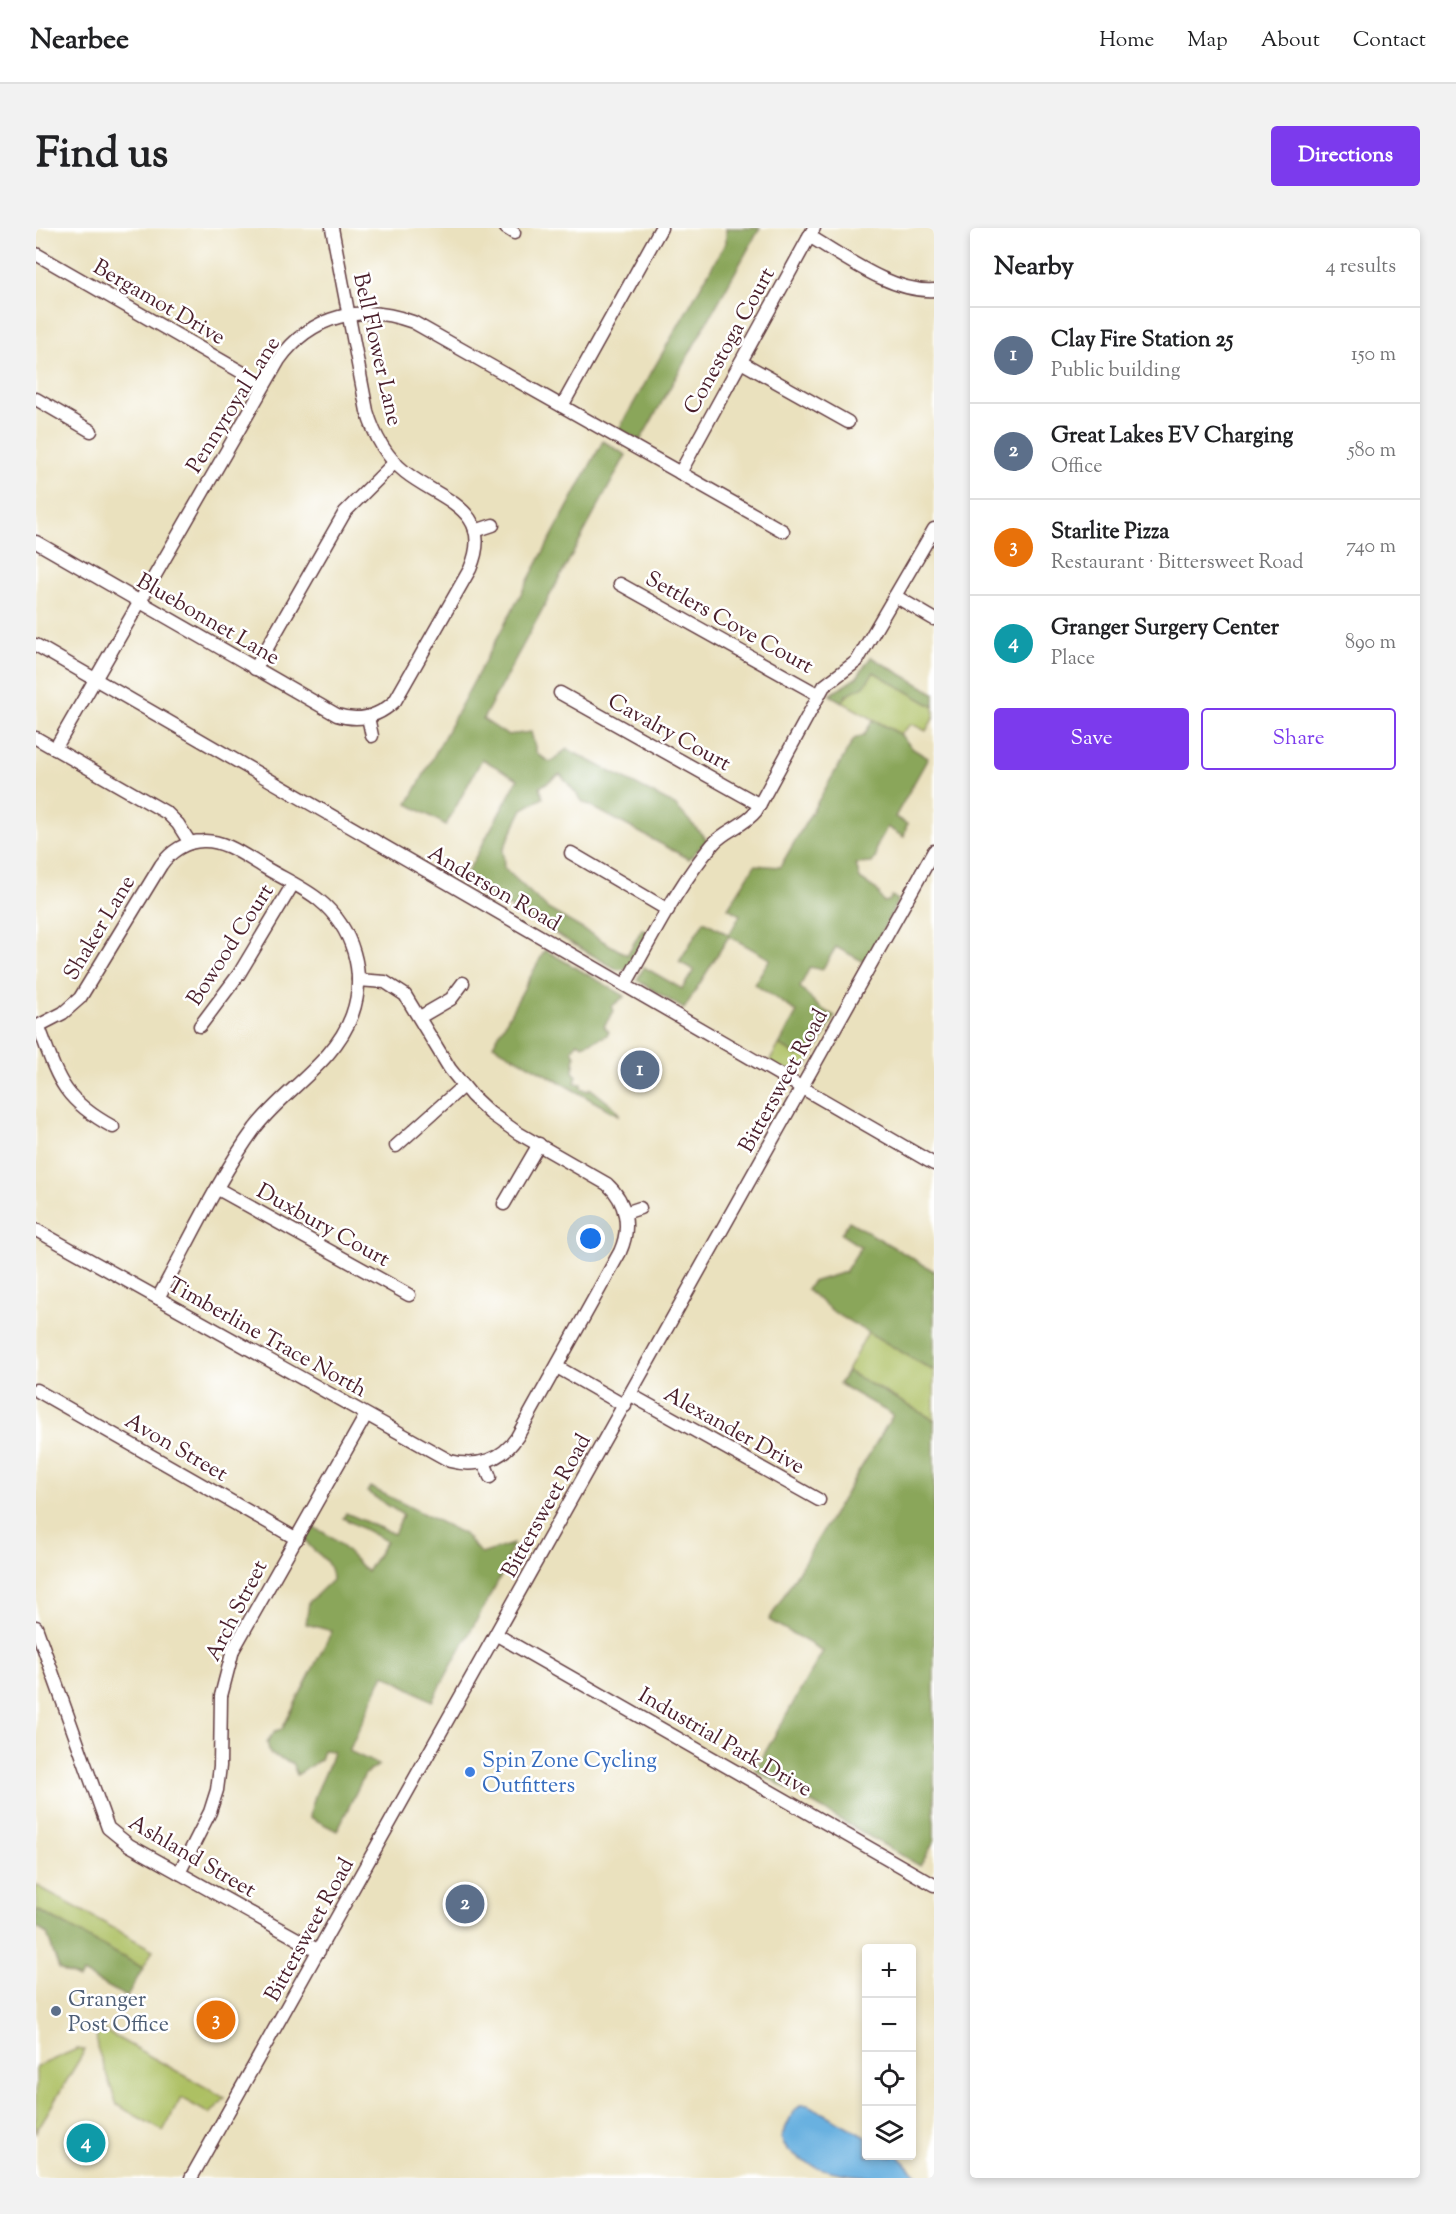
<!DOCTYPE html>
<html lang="en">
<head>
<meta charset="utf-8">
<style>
	:root { --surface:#fff; --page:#f2f2f2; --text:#202124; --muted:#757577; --line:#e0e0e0; --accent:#7c3aed }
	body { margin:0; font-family:"Sorts Mill Goudy",serif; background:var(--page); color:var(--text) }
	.controls { position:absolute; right:18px; bottom:18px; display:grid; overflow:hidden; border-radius:6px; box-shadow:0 3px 9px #0003 }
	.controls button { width:54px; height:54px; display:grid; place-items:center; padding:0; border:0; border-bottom:2px solid var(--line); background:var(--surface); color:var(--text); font:30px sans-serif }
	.you { position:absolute; left:555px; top:1011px; width:21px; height:21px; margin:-15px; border:4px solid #fff; border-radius:50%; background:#1a73e8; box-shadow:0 0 0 9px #1a73e833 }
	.badge { display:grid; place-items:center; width:39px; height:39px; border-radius:50%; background:var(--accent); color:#fff; font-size:20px; font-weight:700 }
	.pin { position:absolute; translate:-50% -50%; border:3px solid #fff; box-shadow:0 2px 6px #0006 }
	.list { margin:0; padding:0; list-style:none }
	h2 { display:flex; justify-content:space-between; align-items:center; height:78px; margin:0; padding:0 24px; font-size:26px }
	h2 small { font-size:20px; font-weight:400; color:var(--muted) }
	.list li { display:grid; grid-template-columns:39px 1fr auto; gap:18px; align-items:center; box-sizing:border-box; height:96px; padding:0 24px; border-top:2px solid var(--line) }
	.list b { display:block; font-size:22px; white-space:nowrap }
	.list p { margin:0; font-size:20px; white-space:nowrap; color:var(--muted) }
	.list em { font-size:20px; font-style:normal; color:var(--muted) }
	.actions { display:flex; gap:12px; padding:18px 24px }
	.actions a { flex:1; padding:14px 0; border:2px solid var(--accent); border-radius:6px; text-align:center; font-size:21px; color:var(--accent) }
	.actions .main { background:var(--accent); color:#fff }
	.icon { flex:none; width:33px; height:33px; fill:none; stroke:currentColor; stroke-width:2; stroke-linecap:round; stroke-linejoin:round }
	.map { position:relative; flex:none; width:898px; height:1950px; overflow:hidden; border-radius:6px }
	header { display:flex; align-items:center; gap:36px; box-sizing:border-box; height:84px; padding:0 30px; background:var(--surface); border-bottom:2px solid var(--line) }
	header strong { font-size:28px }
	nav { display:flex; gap:33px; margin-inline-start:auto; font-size:21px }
	.intro { display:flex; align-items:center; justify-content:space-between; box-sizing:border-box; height:144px; padding:0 36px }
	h1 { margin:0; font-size:42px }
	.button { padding:15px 27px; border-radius:6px; background:var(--accent); color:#fff; font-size:21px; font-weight:700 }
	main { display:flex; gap:36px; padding:0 36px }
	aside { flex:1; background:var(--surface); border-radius:6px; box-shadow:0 3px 9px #0003 }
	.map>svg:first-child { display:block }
	.green { fill:#adc064; stroke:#7c7048; stroke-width:1.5 }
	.forest { fill:#8aa65a; stroke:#6a6242; stroke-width:1.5 }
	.water { fill:#69b1e0; stroke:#5a6886; stroke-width:1.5 }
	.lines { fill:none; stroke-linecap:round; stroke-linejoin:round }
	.minor-casing { stroke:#623c41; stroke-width:15 }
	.minor { stroke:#fff; stroke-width:12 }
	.shop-dot { fill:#3f7fe0; stroke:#fff; stroke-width:2 }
	.service-dot { fill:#5c6f8a; stroke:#fff; stroke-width:2 }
	.labels { text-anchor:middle; stroke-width:5; stroke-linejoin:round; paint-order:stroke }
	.street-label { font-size:22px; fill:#4a1f2b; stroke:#fff }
	.shop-label { font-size:22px; fill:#366cbe; stroke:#fff; text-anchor:start }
	.service-label { font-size:22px; fill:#4e5e75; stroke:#fff; text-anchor:start }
</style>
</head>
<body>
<header>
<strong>Nearbee</strong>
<nav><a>Home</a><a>Map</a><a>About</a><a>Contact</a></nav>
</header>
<div class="intro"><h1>Find us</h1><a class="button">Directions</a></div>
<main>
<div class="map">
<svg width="898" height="1950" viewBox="0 0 898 1950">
	<rect width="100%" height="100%" fill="#fff"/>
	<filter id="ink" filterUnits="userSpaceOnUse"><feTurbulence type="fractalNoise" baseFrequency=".0167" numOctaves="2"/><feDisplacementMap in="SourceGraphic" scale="12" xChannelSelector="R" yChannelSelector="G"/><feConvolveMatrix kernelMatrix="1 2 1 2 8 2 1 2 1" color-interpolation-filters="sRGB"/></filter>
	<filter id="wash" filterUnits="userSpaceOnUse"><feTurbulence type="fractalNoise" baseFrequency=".008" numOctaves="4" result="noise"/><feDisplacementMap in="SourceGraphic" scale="24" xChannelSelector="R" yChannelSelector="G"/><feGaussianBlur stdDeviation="1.35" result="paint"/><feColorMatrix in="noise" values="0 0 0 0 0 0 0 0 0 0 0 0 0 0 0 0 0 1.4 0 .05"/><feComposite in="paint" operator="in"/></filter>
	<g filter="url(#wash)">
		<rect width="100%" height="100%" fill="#eae1be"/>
		<g class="green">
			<path d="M838,444l60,35v10l-8,14 -14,-7 -12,10 -58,-32c9,-13 21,-15 32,-30z"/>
			<path d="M743,817l19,11 4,-5 16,-4 -14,23 -14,3 -21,-11z"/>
			<path d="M832,1104l66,39v49l-87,-49z"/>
			<path d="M0,1657l117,65 -10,18 -107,-59z"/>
			<path d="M60,1798l129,72 -15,16 -29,-16 -18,33 -46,-26 -20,-58z"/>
			<path d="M41,1821l8,1 -49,82v-65z"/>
		</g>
		<g class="forest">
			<path d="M690,0h34l-120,213 -21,-12 107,-187z"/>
			<path d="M567,213l23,14 -143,264 24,16 24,-3 6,22 13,8 17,-13 108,56 32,35 -18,19 -106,-57 -23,-28 -20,13 3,11 -20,11 -20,41 1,18 44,41 79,46 15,-26 6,3 -22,37 -8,1 -155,-90 55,-101 -36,-20 -36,66 -38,-21z"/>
			<path d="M835,429l63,36v14l-60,-35 -10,14 -17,8 -5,8 -12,-7 27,-18z"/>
			<path d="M837,492l27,14 13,15 15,9 -33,59 12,7 -3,13 -17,-10 -11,21v9l-4,6 -16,1 4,15 17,11 6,12 6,-1 3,-5 6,4 -32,63 -30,-16 -14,23 -12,-3 -10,20 20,21 15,8 -17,31 -16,4 -4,5 -19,-11 18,-33 -43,-28 16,-25 -41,-23 -45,73 -47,-29 7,-13 38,22 12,-19 -15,-8 25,-41 25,14 11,-20 -12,-7 27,-43 25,2 74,-128 10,-4z"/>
			<path d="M509,722l80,46 -14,11 3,4 -10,15 5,6 -3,4 -23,9 -5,-3 -6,8 3,6 -2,16 4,4 -2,7 6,1v4l7,3 2,-3 25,20 5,8 -127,-71z"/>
			<path d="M813,993l85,50v100l-99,-58 -28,-23 5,-8 33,-10 16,-25 -20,-13z"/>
			<path d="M811,1143l87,49v422l-14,24 -165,-96 68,-119 -54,-31 124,-205 -54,-31z"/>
			<path d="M334,1259l94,47 17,20 32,-10 -11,30 -70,127 -48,-27 -35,77 30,14 -14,9 -28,57 -27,-14c2,-25 18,-42 23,-66l-10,-1 -3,10 -23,15 -5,-12 -22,-9 -3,-12 8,-11 7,-2 50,-98 -26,-7 3,-22 23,-22c-1,-27 -21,-24 -29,-45l5,-9c24,6 42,29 59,46l19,-31 -43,-23 3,-5 48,21 9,-19 -36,-23z"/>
			<path d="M0,1681l107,59 -16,29 -44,-24 -4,6 -20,-10 -12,-35 -11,-7z"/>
		</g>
		<path class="water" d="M765,1877h7l58,32v19h32l21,22c-41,0 -123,0 -138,-40l12,-26z"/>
	</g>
	<g filter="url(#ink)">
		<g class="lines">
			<defs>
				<g id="minor">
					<path d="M470,0l8,5"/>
					<path d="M773,8c36,21 83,57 125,54"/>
					<path d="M0,26l228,131"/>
					<path d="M705,134l107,60"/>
					<path d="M0,171l55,32"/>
					<path d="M526,178l99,-178"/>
					<path d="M644,245l134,-245"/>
					<path d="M439,303l18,-6"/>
					<path d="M0,314l301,173c22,7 41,2 58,-14l75,-132c26,-60 -30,-69 -65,-97 -20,-16 -31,-37 -38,-61l-35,-183"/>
					<path d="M584,356l199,111"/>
					<path d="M859,368l39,23"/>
					<path d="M0,417l898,519"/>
					<path d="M219,441l90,-157 50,-50"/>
					<path d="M524,465l200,112"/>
					<path d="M332,489l4,19"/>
					<path d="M0,510l131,75 11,11 12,19"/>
					<path d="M19,521l224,-389c32,-45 83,-57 134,-38l370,209"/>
					<path d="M535,625l97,57"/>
					<path d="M589,757c27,-47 52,-99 88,-141 12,-14 31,-18 43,-33l68,-125 33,-25 77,-132"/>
					<path d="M384,789l31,-18 12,-16"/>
					<path d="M164,798l39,-52 54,-90"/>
					<path d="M0,799l27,-14 17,-15 81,-133c9,-13 25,-24 42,-24 22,-1 42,15 61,26 18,11 39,20 55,33 34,28 48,74 33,115 -17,47 -67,74 -97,113 -38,52 -66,114 -97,170"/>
					<path d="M3,799c19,52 23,72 74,100"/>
					<path d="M360,918l67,-60"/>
					<path d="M182,961l191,106"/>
					<path d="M468,976l35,-60"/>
					<path d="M589,985l15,-5"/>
					<path d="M0,1002l414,231c27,7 52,-1 67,-24l103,-185c11,-24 7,-50 -13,-68l-89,-51 -28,-20 -18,-17 -22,-27 -45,-74 -20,-13 -27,-2"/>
					<path d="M521,1139l68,39"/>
					<path d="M0,1162l261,149"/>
					<path d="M595,1167l188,105"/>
					<path d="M448,1234l6,15"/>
					<path d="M0,1399l72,201 21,17 190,106"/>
					<path d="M461,1407l437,250"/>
					<path d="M143,1645l31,-61 7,-22 3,-24 1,-70 12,-46 133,-235"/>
					<path d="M155,1950l743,-1327"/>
				</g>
			</defs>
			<use href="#minor" class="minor-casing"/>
			<use href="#minor" class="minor"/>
		</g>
	</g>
	<circle class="shop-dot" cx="434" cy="1544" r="6"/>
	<circle class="service-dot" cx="20" cy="1783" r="6"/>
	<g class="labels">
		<g class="street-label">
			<text transform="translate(124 73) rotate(30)" y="8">Bergamot Drive</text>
			<text transform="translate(692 112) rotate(-61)" y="8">Conestoga Court</text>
			<text transform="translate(343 121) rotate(77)" y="8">Bell Flower Lane</text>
			<text transform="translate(196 176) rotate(-58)" y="8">Pennyroyal Lane</text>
			<text transform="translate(173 390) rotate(30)" y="8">Bluebonnet Lane</text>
			<text transform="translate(694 393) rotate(29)" y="8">Settlers Cove Court</text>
			<text transform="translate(634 503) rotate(29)" y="8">Cavalry Court</text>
			<text transform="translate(459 659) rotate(30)" y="8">Anderson Road</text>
			<text transform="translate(62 699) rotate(-59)" y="8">Shaker Lane</text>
			<text transform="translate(193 716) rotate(-57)" y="8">Bowood Court</text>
			<text transform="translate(746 852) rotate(-61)" y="8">Bittersweet Road</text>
			<text transform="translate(288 996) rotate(29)" y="8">Duxbury Court</text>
			<text transform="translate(232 1108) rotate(29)" y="8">Timberline Trace North</text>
			<text transform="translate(699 1201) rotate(29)" y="8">Alexander Drive</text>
			<text transform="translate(141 1218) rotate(30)" y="8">Avon Street</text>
			<text transform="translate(509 1277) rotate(-61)" y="8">Bittersweet Road</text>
			<text transform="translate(199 1382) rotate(-63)" y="8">Arch Street</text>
			<text transform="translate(690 1513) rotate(30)" y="8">Industrial Park Drive</text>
			<text transform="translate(157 1627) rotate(30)" y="8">Ashland Street</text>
			<text transform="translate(272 1701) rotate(-61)" y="8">Bittersweet Road</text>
		</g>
		<g class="shop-label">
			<text x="446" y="1539">Spin Zone Cycling<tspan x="446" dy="25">Outfitters</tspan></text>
		</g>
		<g class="service-label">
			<text x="32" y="1778">Granger<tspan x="32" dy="25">Post Office</tspan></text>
		</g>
	</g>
</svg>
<div class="controls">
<button>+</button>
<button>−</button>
<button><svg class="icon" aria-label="locate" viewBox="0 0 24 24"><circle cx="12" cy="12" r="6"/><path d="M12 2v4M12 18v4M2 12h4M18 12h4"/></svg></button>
<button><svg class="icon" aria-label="layers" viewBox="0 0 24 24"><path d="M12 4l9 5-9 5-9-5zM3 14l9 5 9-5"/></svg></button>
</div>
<div class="you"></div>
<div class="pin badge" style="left:604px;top:842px;background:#5c6f8a">1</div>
<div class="pin badge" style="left:429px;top:1676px;background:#5c6f8a">2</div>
<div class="pin badge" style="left:180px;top:1792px;background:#e8710a">3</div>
<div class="pin badge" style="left:50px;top:1915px;background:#0f9aa8">4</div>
</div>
<aside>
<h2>Nearby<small>4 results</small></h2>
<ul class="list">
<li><span class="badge" style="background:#5c6f8a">1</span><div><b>Clay Fire Station 25</b><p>Public building</p></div><em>150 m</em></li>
<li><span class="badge" style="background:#5c6f8a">2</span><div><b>Great Lakes EV Charging</b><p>Office</p></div><em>580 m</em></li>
<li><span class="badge" style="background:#e8710a">3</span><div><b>Starlite Pizza</b><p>Restaurant · Bittersweet Road</p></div><em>740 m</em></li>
<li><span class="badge" style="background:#0f9aa8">4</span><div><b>Granger Surgery Center</b><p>Place</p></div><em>890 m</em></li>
</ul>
<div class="actions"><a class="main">Save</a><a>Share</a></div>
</aside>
</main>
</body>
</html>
